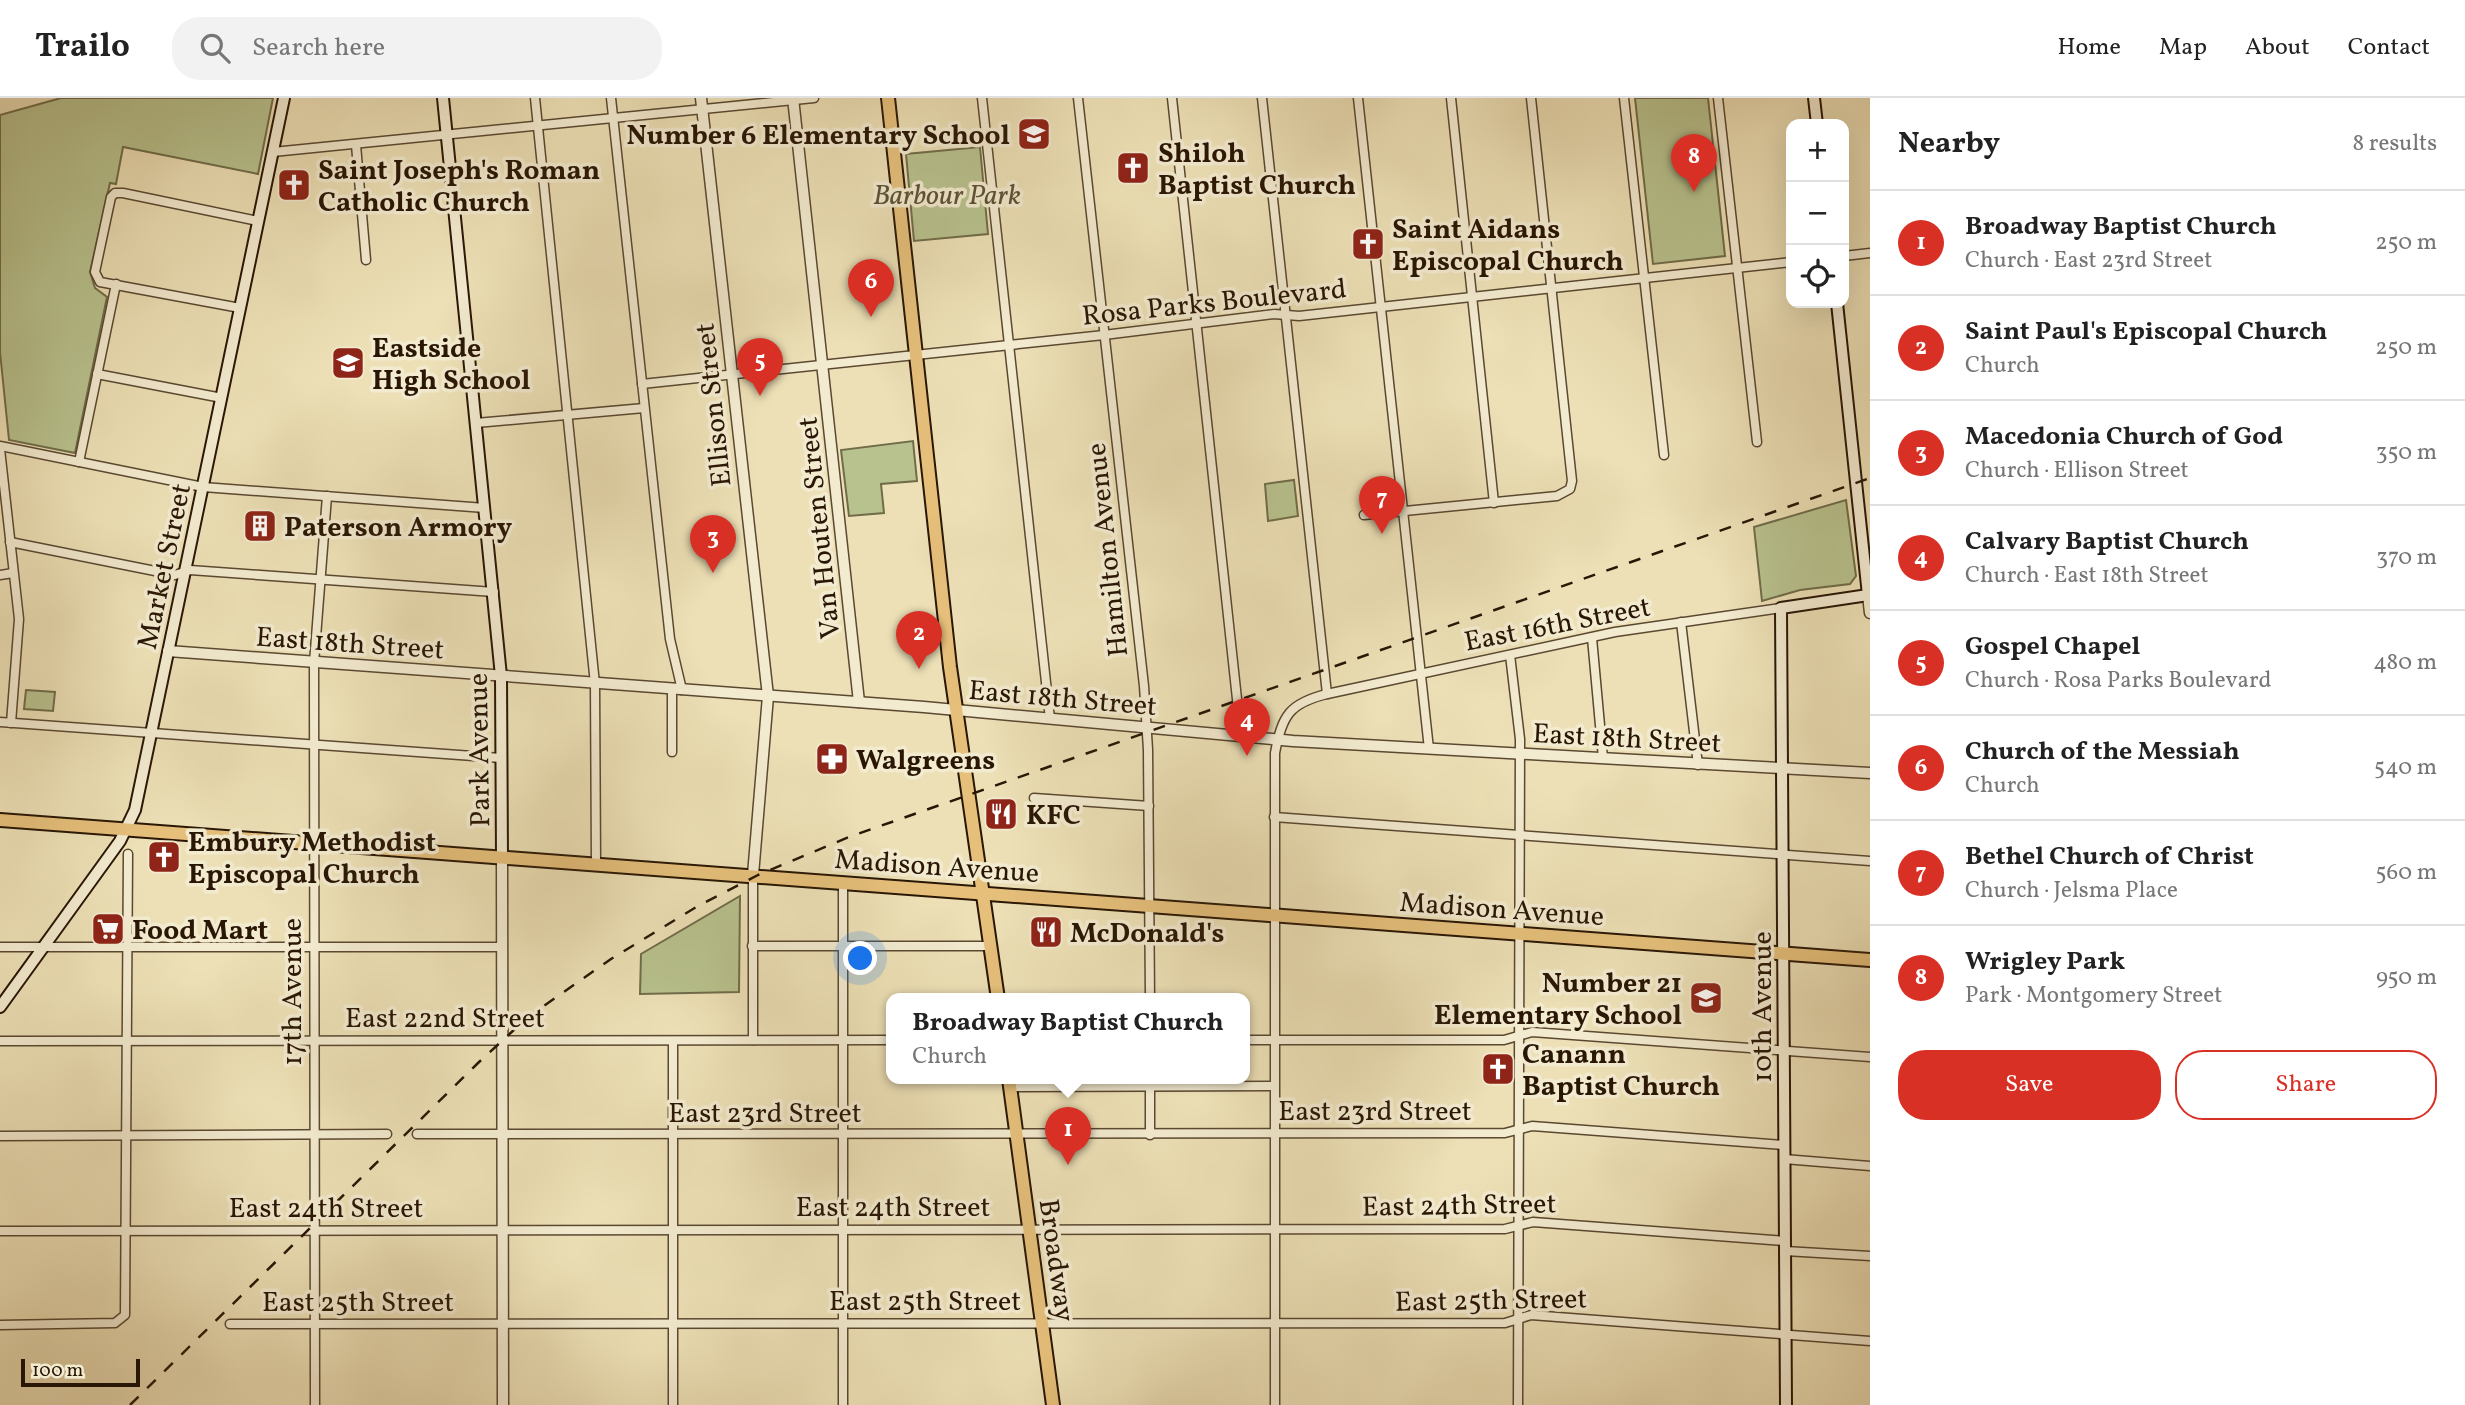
<!DOCTYPE html>
<html lang="en">
<head>
<meta charset="utf-8">
<style>
	:root { --surface:#fff; --page:#f2f2f2; --text:#222; --muted:#767676; --line:#e0e0e0; --accent:#d93025 }
	body { margin:0; font-family:Vollkorn,serif; background:var(--page); color:var(--text) }
	.controls { position:absolute; right:21px; top:21px; display:grid; overflow:hidden; border-radius:14px; box-shadow:0 7px 28px #0002 }
	.controls button { width:63px; height:63px; display:grid; place-items:center; padding:0; border:0; border-bottom:2px solid var(--line); background:var(--surface); color:var(--text); font:35px sans-serif }
	.scale { position:absolute; left:21px; bottom:18px; width:119px; box-sizing:border-box; padding-left:7px; border:4px solid #291605; border-top:0; font-size:19px; line-height:24px; white-space:nowrap; color:#291605; -webkit-text-stroke:5px #f3ebd0; paint-order:stroke }
	.you { position:absolute; left:861px; top:861px; width:24px; height:24px; margin:-18px; border:5px solid #fff; border-radius:50%; background:#1a73e8; box-shadow:0 0 0 10px #1a73e833 }
	.badge { display:grid; place-items:center; width:46px; height:46px; border-radius:50%; background:var(--accent); color:#fff; font-size:23px; font-weight:700 }
	.pin { position:absolute; translate:-50% -58px; filter:drop-shadow(0 2px 4px #0008) }
	.pin::after { content:''; position:absolute; top:37px; width:24px; height:21px; background:inherit; clip-path:polygon(0 0,100% 0,50% 100%) }
	.popup { position:absolute; left:886px; top:895px; width:364px; height:91px; box-sizing:border-box; display:grid; place-content:center; border-radius:14px; background:var(--surface); filter:drop-shadow(0 2px 5px #0005); font-size:23px; white-space:nowrap; color:var(--muted) }
	.popup b { font-size:26px; color:var(--text) }
	.popup::after { content:''; position:absolute; left:50%; top:100%; margin-left:-14px; border:14px solid transparent; border-top-color:var(--surface) }
	.list { margin:0; padding:0; list-style:none }
	h2 { display:flex; justify-content:space-between; align-items:center; height:91px; margin:0; padding:0 28px; font-size:30px }
	h2 small { font-size:23px; font-weight:400; color:var(--muted) }
	.list li { display:grid; grid-template-columns:46px 1fr auto; gap:21px; align-items:center; box-sizing:border-box; height:105px; padding:0 28px; border-top:2px solid var(--line) }
	.list b { display:block; font-size:26px; white-space:nowrap }
	.list p { margin:0; font-size:23px; white-space:nowrap; color:var(--muted) }
	.list em { font-size:23px; font-style:normal; color:var(--muted) }
	.actions { display:flex; gap:14px; padding:21px 28px }
	.actions a { flex:1; padding:16px 0; border:2px solid var(--accent); border-radius:28px; text-align:center; font-size:24px; color:var(--accent) }
	.actions .main { background:var(--accent); color:#fff }
	.icon { flex:none; width:38px; height:38px; fill:none; stroke:currentColor; stroke-width:2; stroke-linecap:round; stroke-linejoin:round }
	.map { position:relative; flex:none; width:1870px; height:1307px; overflow:hidden }
	header { display:flex; align-items:center; gap:42px; box-sizing:border-box; height:98px; padding:0 35px; background:var(--surface); border-bottom:2px solid var(--line) }
	header strong { font-size:33px }
	nav { display:flex; gap:38px; margin-inline-start:auto; font-size:24px }
	.search { width:490px; height:63px; background:var(--page); display:flex; align-items:center; gap:18px; box-sizing:border-box; padding:0 24px; border-radius:28px; color:var(--muted); font-size:26px }
	main { display:flex }
	aside { flex:1; background:var(--surface) }
	.map>svg:first-child { display:block }
	.green { fill:#b8c28e; stroke:#706c4a; stroke-width:2 }
	.lines { fill:none; stroke-linecap:round; stroke-linejoin:round }
	.minor-casing { stroke:#5a4831; stroke-width:11 }
	.tertiary-casing { stroke:#5a4831; stroke-width:13 }
	.secondary-casing { stroke:#291605; stroke-width:14 }
	.primary-casing { stroke:#291605; stroke-width:16 }
	.minor { stroke:#f3ebd0; stroke-width:8 }
	.tertiary { stroke:#f3ebd0; stroke-width:10 }
	.secondary { stroke:#f3ebd0; stroke-width:10 }
	.primary { stroke:#e6c07b; stroke-width:12 }
	.rail { stroke:#291605; stroke-width:2.5; stroke-dasharray:12 12; stroke-linecap:butt }
	.labels { text-anchor:middle; stroke-width:7; stroke-linejoin:round; paint-order:stroke }
	.poi-label { font-size:28px; font-weight:bold; fill:#291605; stroke:#f3ebd0; text-anchor:start }
	.park-label { font-size:28px; font-style:italic; fill:#5b5235; stroke:#f3ebd0 }
	.street-label { font-size:28px; fill:#291605; stroke:#f3ebd0 }
</style>
</head>
<body>
<header>
<strong>Trailo</strong>
<div class="search"><svg class="icon" aria-label="search" viewBox="0 0 24 24"><circle cx="10" cy="10" r="6"/><path d="M15 15l6 6"/></svg>Search here</div>
<nav><a>Home</a><a>Map</a><a>About</a><a>Contact</a></nav>
</header>
<main>
<div class="map">
<svg width="1870" height="1307" viewBox="0 0 1870 1307">
	<rect width="100%" height="100%" fill="#ede0b6"/>
	<filter id="stains"><feTurbulence type="fractalNoise" baseFrequency=".00286" numOctaves="4"/><feColorMatrix values="0 0 0 0 .2 0 0 0 0 .09 0 0 0 0 .02 0 0 0 .5 -.17"/></filter>
	<radialGradient id="worn" r=".72"><stop offset=".6" stop-color="#630" stop-opacity="0"/><stop offset="1" stop-color="#630" stop-opacity=".3"/></radialGradient>
	<g class="green">
		<path d="M61,0h212l-15,76 -135,-27 -7,37 -6,-1 -20,89 5,16 12,9 -32,156 -66,-13 -9,-88v-237z"/>
		<path d="M1635,0h73l17,158 -72,8z"/>
		<path d="M980,49l8,87 -74,7 -8,-87z"/>
		<path d="M913,343l4,40 -36,3 3,29 -35,3 -8,-66z"/>
		<path d="M1294,382l4,36 -30,5 -3,-37z"/>
		<path d="M1846,402l10,76 -6,8 -50,6 -38,11 -8,-74z"/>
		<path d="M26,592l29,2 -2,19 -29,-2z"/>
		<path d="M740,798l-1,96 -99,2 1,-40z"/>
	</g>
	<g class="lines">
		<defs>
			<g id="minor">
				<path d="M535,0l60,586 1,181"/>
				<path d="M611,0l59,541 12,51"/>
				<path d="M982,0l68,621"/>
				<path d="M1078,0l66,588 4,64 2,249"/>
				<path d="M1172,0l69,638"/>
				<path d="M1262,0l65,596"/>
				<path d="M1358,0l71,651"/>
				<path d="M1451,0l43,405"/>
				<path d="M1624,0l40,357"/>
				<path d="M1718,0l39,344"/>
				<path d="M356,47l10,115"/>
				<path d="M273,54l541,-54"/>
				<path d="M1844,158l26,-3"/>
				<path d="M240,210l-140,-26 -5,-10 16,-75 4,-4h8l135,28"/>
				<path d="M97,276l125,24"/>
				<path d="M642,286l462,-49 170,-21 25,2 492,-54"/>
				<path d="M476,325l168,-15"/>
				<path d="M0,348l203,41 282,21"/>
				<path d="M0,351l19,170 -8,104"/>
				<path d="M79,364l37,-178"/>
				<path d="M1364,417l193,-19 13,-7 2,-8 -41,-383"/>
				<path d="M10,444l165,33 15,-5 304,22"/>
				<path d="M0,477l13,-2"/>
				<path d="M1681,524l17,143"/>
				<path d="M1592,540l11,120"/>
				<path d="M1510,557l10,84 -2,666"/>
				<path d="M0,624l501,36"/>
				<path d="M672,654v-63"/>
				<path d="M1034,700l115,8"/>
				<path d="M1274,719l596,44"/>
				<path d="M843,784v523"/>
				<path d="M752,848h239"/>
				<path d="M0,849h502"/>
				<path d="M753,942v-165"/>
				<path d="M1245,942h259l28,-8 338,25"/>
				<path d="M0,943l891,-1"/>
				<path d="M673,943v364"/>
				<path d="M1150,981v56"/>
				<path d="M1010,989l264,-1"/>
				<path d="M417,1036l1088,-1 27,-7 252,19"/>
				<path d="M0,1038l387,-2"/>
				<path d="M1784,1061l86,7"/>
				<path d="M0,1133l1505,-2 28,-7 252,19"/>
				<path d="M1785,1153l85,5"/>
				<path d="M230,1226l1275,-1 26,-8 339,26"/>
				<path d="M0,1227l115,-2 10,-8 3,-461"/>
				<path d="M315,1307l-1,-742 13,-167"/>
				<path d="M1275,1307v-652c7,-38 15,-50 52,-59l288,-62 166,-24"/>
			</g>
			<g id="tertiary">
				<path d="M701,0l67,598 -15,179"/>
				<path d="M793,0l66,604"/>
				<path d="M1868,497l2,18"/>
				<path d="M168,553l756,56 369,34 577,32"/>
				<path d="M502,760l1,547"/>
			</g>
			<g id="secondary">
				<path d="M443,0l58,578 1,182"/>
				<path d="M1814,0l3,26"/>
				<path d="M0,909l120,-166 15,-31 149,-712"/>
				<path d="M1786,1307l-5,-797 87,-13 -31,-292"/>
			</g>
			<g id="primary">
				<path d="M888,0l62,569 48,332"/>
				<path d="M0,722l1870,140"/>
				<path d="M1009,981l44,326"/>
			</g>
		</defs>
		<use href="#minor" class="minor-casing"/>
		<use href="#tertiary" class="tertiary-casing"/>
		<use href="#secondary" class="secondary-casing"/>
		<use href="#primary" class="primary-casing"/>
		<use href="#minor" class="minor"/>
		<use href="#tertiary" class="tertiary"/>
		<use href="#secondary" class="secondary"/>
		<use href="#primary" class="primary"/>
		<path class="rail" d="M130,1307l348,-342 50,-46 83,-58 87,-53 60,-31 91,-38 1021,-359"/>
	</g>
	<defs>
		<symbol id="school-square" viewBox="-11 -11 22 22"><rect x="-9" y="-9" width="18" height="18" rx="4" fill="#8f2418" stroke="#f3ebd0"/><path d="M0-5L7-2L0 1L-7-2ZM-4 1L0 2.5L4 1V4Q0 6-4 4Z" fill="#fff"/></symbol>
		<symbol id="church-square" viewBox="-11 -11 22 22"><rect x="-9" y="-9" width="18" height="18" rx="4" fill="#8f2418" stroke="#f3ebd0"/><path d="M-1.2-6h2.4v3.5h3.3v2.4h-3.3V6h-2.4V-.1h-3.3v-2.4h3.3Z" fill="#fff"/></symbol>
		<symbol id="building-square" viewBox="-11 -11 22 22"><rect x="-9" y="-9" width="18" height="18" rx="4" fill="#8f2418" stroke="#f3ebd0"/><path d="M-4-6H4V6H1V3H-1V6H-4ZM-2.5-4.3h1.7v1.8h-1.7ZM.8-4.3h1.7v1.8H.8ZM-2.5-1h1.7V.8h-1.7ZM.8-1h1.7V.8H.8Z" fill="#fff"/></symbol>
		<symbol id="pharmacy-square" viewBox="-11 -11 22 22"><rect x="-9" y="-9" width="18" height="18" rx="4" fill="#8f2418" stroke="#f3ebd0"/><path d="M-2-6h4v4h4v4h-4v4h-4v-4h-4v-4h4Z" fill="#fff"/></symbol>
		<symbol id="restaurant-square" viewBox="-11 -11 22 22"><rect x="-9" y="-9" width="18" height="18" rx="4" fill="#8f2418" stroke="#f3ebd0"/><path d="M-5-6h1v4h1v-4h1v4h1v-4h1v5L-1.5 .5V6h-2V.5L-5-1ZM5-6V6H3V1.5H1.5Q1.5-4 5-6Z" fill="#fff"/></symbol>
		<symbol id="supermarket-square" viewBox="-11 -11 22 22"><rect x="-9" y="-9" width="18" height="18" rx="4" fill="#8f2418" stroke="#f3ebd0"/><path d="M-6-5.5h2.5l.6 2H6L4.5 2H-2.5L-4.4-4H-6ZM-1.5 3.2a1.3 1.3 0 1 0 .1 0ZM3 3.2a1.3 1.3 0 1 0 .1 0Z" fill="#fff"/></symbol>
	</defs>
	<g fill-rule="evenodd">
		<use href="#school-square" x="1015" y="17" width="38" height="38"/>
		<use href="#church-square" x="1114" y="51" width="38" height="38"/>
		<use href="#church-square" x="275" y="68" width="38" height="38"/>
		<use href="#church-square" x="1349" y="127" width="38" height="38"/>
		<use href="#school-square" x="329" y="246" width="38" height="38"/>
		<use href="#building-square" x="241" y="409" width="38" height="38"/>
		<use href="#pharmacy-square" x="813" y="642" width="38" height="38"/>
		<use href="#restaurant-square" x="982" y="697" width="38" height="38"/>
		<use href="#church-square" x="145" y="740" width="38" height="38"/>
		<use href="#supermarket-square" x="89" y="812" width="38" height="38"/>
		<use href="#restaurant-square" x="1027" y="815" width="38" height="38"/>
		<use href="#school-square" x="1687" y="881" width="38" height="38"/>
		<use href="#church-square" x="1479" y="952" width="38" height="38"/>
	</g>
	<g class="labels">
		<g class="poi-label">
			<text x="1010" y="46" text-anchor="end">Number 6 Elementary School</text>
			<text x="1158" y="64">Shiloh<tspan x="1158" dy="32">Baptist Church</tspan></text>
			<text x="318" y="81">Saint Joseph's Roman<tspan x="318" dy="32">Catholic Church</tspan></text>
			<text x="1392" y="140">Saint Aidans<tspan x="1392" dy="32">Episcopal Church</tspan></text>
			<text x="372" y="259">Eastside<tspan x="372" dy="32">High School</tspan></text>
			<text x="284" y="438">Paterson Armory</text>
			<text x="856" y="671">Walgreens</text>
			<text x="1026" y="726">KFC</text>
			<text x="188" y="753">Embury Methodist<tspan x="188" dy="32">Episcopal Church</tspan></text>
			<text x="132" y="841">Food Mart</text>
			<text x="1070" y="844">McDonald's</text>
			<text x="1682" y="894" text-anchor="end">Number 21<tspan x="1682" dy="32">Elementary School</tspan></text>
			<text x="1522" y="965">Canann<tspan x="1522" dy="32">Baptist Church</tspan></text>
		</g>
		<g class="park-label">
			<text x="947" y="106">Barbour Park</text>
		</g>
		<g class="street-label">
			<text transform="translate(1214 203) rotate(-6)" y="10">Rosa Parks Boulevard</text>
			<text transform="translate(712 307) rotate(-96)" y="10">Ellison Street</text>
			<text transform="translate(818 430) rotate(-96)" y="10">Van Houten Street</text>
			<text transform="translate(1106 452) rotate(-96)" y="10">Hamilton Avenue</text>
			<text transform="translate(163 468) rotate(-78)" y="10">Market Street</text>
			<text transform="translate(1557 525) rotate(-11)" y="10">East 16th Street</text>
			<text transform="translate(350 544) rotate(4)" y="10">East 18th Street</text>
			<text transform="translate(1063 599) rotate(5)" y="10">East 18th Street</text>
			<text transform="translate(1627 639) rotate(3)" y="10">East 18th Street</text>
			<text transform="translate(478 652) rotate(-91)" y="10">Park Avenue</text>
			<text transform="translate(937 767) rotate(4)" y="10">Madison Avenue</text>
			<text transform="translate(1502 810) rotate(4)" y="10">Madison Avenue</text>
			<text transform="translate(291 894) rotate(-90)" y="10">17th Avenue</text>
			<text transform="translate(1761 909) rotate(-90)" y="10">10th Avenue</text>
			<text x="445" y="929">East 22nd Street</text>
			<text x="1375" y="1022">East 23rd Street</text>
			<text x="765" y="1024">East 23rd Street</text>
			<text transform="translate(1459 1106) rotate(-1)" y="10">East 24th Street</text>
			<text x="893" y="1118">East 24th Street</text>
			<text x="326" y="1119">East 24th Street</text>
			<text transform="translate(1058 1162) rotate(82)" y="10">Broadway</text>
			<text transform="translate(1491 1201) rotate(-1)" y="10">East 25th Street</text>
			<text x="925" y="1212">East 25th Street</text>
			<text x="358" y="1213">East 25th Street</text>
		</g>
	</g>
	<rect width="100%" height="100%" filter="url(#stains)"/>
	<rect width="100%" height="100%" fill="url(#worn)"/>
</svg>
<div class="controls">
<button>+</button>
<button>−</button>
<button><svg class="icon" aria-label="locate" viewBox="0 0 24 24"><circle cx="12" cy="12" r="6"/><path d="M12 2v4M12 18v4M2 12h4M18 12h4"/></svg></button>
</div>
<div class="scale">100 m</div>
<div class="you"></div>
<div class="pin badge" style="left:1068px;top:1067px">1</div>
<div class="popup"><b>Broadway Baptist Church</b>Church</div>
<div class="pin badge" style="left:919px;top:571px">2</div>
<div class="pin badge" style="left:713px;top:475px">3</div>
<div class="pin badge" style="left:1247px;top:658px">4</div>
<div class="pin badge" style="left:760px;top:298px">5</div>
<div class="pin badge" style="left:871px;top:219px">6</div>
<div class="pin badge" style="left:1382px;top:436px">7</div>
<div class="pin badge" style="left:1694px;top:94px">8</div>
</div>
<aside>
<h2>Nearby<small>8 results</small></h2>
<ul class="list">
<li><span class="badge">1</span><div><b>Broadway Baptist Church</b><p>Church · East 23rd Street</p></div><em>250 m</em></li>
<li><span class="badge">2</span><div><b>Saint Paul's Episcopal Church</b><p>Church</p></div><em>250 m</em></li>
<li><span class="badge">3</span><div><b>Macedonia Church of God</b><p>Church · Ellison Street</p></div><em>350 m</em></li>
<li><span class="badge">4</span><div><b>Calvary Baptist Church</b><p>Church · East 18th Street</p></div><em>370 m</em></li>
<li><span class="badge">5</span><div><b>Gospel Chapel</b><p>Church · Rosa Parks Boulevard</p></div><em>480 m</em></li>
<li><span class="badge">6</span><div><b>Church of the Messiah</b><p>Church</p></div><em>540 m</em></li>
<li><span class="badge">7</span><div><b>Bethel Church of Christ</b><p>Church · Jelsma Place</p></div><em>560 m</em></li>
<li><span class="badge">8</span><div><b>Wrigley Park</b><p>Park · Montgomery Street</p></div><em>950 m</em></li>
</ul>
<div class="actions"><a class="main">Save</a><a>Share</a></div>
</aside>
</main>
</body>
</html>
